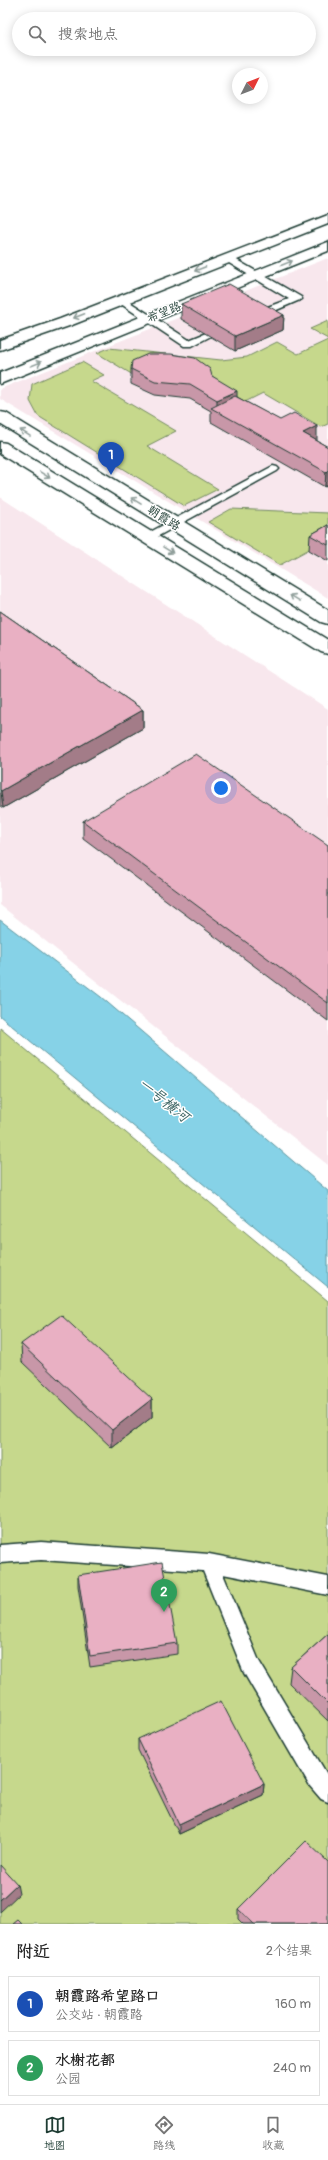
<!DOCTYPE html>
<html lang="zh">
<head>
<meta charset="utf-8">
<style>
	:root { --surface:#fff; --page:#f2f2f2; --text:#222; --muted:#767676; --line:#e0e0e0; --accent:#1f3d34 }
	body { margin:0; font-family:Pangolin,"LXGW WenKai TC",sans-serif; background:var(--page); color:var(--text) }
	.compass { position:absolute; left:232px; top:68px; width:36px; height:36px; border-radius:50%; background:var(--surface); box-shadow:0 2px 10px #0003; rotate:48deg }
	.you { position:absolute; left:221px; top:788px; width:14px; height:14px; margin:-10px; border:3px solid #fff; border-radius:50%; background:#1a73e8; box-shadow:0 0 0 6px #1a73e833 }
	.badge { display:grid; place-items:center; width:26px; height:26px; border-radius:50%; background:var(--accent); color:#fff; font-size:13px; font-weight:700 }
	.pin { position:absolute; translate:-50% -33px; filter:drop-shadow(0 1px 2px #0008) }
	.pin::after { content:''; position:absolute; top:21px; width:14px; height:12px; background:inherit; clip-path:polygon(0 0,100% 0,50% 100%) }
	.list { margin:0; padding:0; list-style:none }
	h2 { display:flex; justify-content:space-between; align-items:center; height:52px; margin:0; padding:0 16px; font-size:17px }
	h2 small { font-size:13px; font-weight:400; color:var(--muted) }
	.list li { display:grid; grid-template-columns:26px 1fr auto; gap:12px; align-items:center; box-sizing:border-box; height:56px; margin:0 8px 8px; padding:0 8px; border:1px solid var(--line); border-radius:0px }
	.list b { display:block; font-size:15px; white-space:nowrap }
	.list p { margin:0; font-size:13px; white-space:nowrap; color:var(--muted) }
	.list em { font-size:13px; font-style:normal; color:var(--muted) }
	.icon { flex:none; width:22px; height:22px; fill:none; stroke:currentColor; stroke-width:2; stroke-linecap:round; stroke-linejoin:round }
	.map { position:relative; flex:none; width:328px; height:1924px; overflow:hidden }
	.search { position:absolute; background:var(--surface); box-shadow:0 2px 10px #0003; left:12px; right:12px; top:12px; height:44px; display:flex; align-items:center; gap:10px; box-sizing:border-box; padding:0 14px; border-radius:22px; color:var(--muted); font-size:15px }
	.sheet { height:180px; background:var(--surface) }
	nav { display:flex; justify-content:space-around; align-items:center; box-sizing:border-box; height:56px; border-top:1px solid var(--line); background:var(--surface); font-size:11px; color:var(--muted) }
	nav a { display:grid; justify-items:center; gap:2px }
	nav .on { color:var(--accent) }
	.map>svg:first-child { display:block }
	.built { fill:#f8e7ed }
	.green { fill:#c6d88c; stroke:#728a60 }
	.water { fill:#86d2e7; stroke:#5d969f }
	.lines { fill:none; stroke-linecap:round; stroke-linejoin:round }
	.lane-casing { stroke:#1f3d34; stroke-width:3 }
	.secondary-casing { stroke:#1f3d34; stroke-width:3 }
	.primary-casing { stroke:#1f3d34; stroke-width:3 }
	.lane { fill:#fff; fill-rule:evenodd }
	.secondary { fill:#fff; fill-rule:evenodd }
	.primary { fill:#fff; fill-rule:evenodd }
	.wall { fill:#c897a8; stroke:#1f3d34 }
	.shaded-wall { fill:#a37b88; stroke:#1f3d34 }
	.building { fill:#e9b0c3; stroke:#1f3d34 }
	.oneway { stroke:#8f9e9a }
	.labels { text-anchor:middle; stroke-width:3; stroke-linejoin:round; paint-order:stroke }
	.far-street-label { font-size:12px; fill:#1f3d34; stroke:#fff }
	.water-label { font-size:15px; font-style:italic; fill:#396261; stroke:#fff }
</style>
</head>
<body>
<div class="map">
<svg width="328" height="1924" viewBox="0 0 328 1924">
	<rect width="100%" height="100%" fill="#fff"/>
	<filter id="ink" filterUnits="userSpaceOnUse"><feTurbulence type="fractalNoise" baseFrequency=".025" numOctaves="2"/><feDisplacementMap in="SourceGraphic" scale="8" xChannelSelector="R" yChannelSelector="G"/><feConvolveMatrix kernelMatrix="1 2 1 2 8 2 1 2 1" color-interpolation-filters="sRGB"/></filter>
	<g filter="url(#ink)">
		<g class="built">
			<path d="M328,258v340l-328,-199v-10z"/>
			<path d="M0,497l328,212v456l-328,-260z"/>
		</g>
		<g class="green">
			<path d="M328,321v18l-18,-10z"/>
			<path d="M328,340v84l-7,3 -58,-34 -26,13 -104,-31 -36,-22 12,-5 112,12 26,-3 30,-15 21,12z"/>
			<path d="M82,362l22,13 -13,6 85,50 -29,15 71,43 -34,17 -146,-90 -8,-15 2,-17z"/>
			<path d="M231,509l97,4v26l-48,26 -72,-43z"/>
			<path d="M0,1028l328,273v623h-328z"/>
		</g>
		<path class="water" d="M0,920l101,77 227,194v96l-328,-271z"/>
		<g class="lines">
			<defs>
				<g id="lane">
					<path d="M228,255l73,42 1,2 -37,16h-8l-1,-2 1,-2 32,-12 -65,-39 -1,-2z"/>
					<path d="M122,297l67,43 17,-7 5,3 -19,10h-8l-66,-44 -1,-2 1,-2z"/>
					<path d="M273,466l4,1 2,2 -2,2 -126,69 -4,1 -6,-4z"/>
					<path d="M41,1542l168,12 119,23v18l-105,-21 36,87 69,115v26l-7,-3 -12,-14 -65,-112 -41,-102 -162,-11 -41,3v-18z"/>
				</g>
				<g id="secondary">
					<path d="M328,215v9l-256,101 -72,25v-10l60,-21z"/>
					<path d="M328,242v9l-328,133v-11z"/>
				</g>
				<g id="primary">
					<path d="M0,412l6,1 322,197v14l-7,-2 -321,-198z"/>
					<path d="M0,442l6,1 322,197v14l-7,-2 -321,-198z"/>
				</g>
			</defs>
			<use href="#lane" class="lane-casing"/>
			<use href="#secondary" class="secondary-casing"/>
			<use href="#primary" class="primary-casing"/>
			<use href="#lane" class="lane"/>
			<use href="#secondary" class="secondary"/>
			<use href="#primary" class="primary"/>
		</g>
		<g class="wall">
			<path d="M181,304l103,11 -1,15 -48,21 -54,-32z"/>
			<path d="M131,369l81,7 25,21 91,50 -3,40 -114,-65v-11l-21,-12 -35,-4 -24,-11z"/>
			<path d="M328,525v36l-19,-11 1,-15z"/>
			<path d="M0,611l143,99v18l-140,80 -3,-2z"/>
			<path d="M83,821l245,24v176l-245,-183z"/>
			<path d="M21,1344l131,55v18l-40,31 -90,-86z"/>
			<path d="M78,1575l99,68v11l-87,13 -12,-81z"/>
			<path d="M328,1634v87l-39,-38 2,-16z"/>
			<path d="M138,1739l126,45 -1,11 -84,39 -41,-84z"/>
			<path d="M238,1909l90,15h-85l-5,-5z"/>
		</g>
		<g class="shaded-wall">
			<path d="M284,315l-1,15 -48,21v-15z"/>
			<path d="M237,391v15l-20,5v-11z"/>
			<path d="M317,426v15l-14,-8z"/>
			<path d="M328,470v15l-3,2 1,-15z"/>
			<path d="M143,710v18l-140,80 -2,-17z"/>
			<path d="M152,1399v18l-40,31v-18z"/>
			<path d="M264,1784l-1,11 -84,39v-10z"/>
			<path d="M17,1884l2,10 -19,18v-12z"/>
		</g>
		<g class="building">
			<path d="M229,284l55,31 -49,21 -54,-32z"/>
			<path d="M148,354h23l24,4 15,11 2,7 25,15 -20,9 -27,-16 -35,-3 -24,-12 1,-8z"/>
			<path d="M235,396l45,24 14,-7 23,13 -14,7 25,14v23l-2,2 -115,-64z"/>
			<path d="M328,525v20l-18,-10z"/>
			<path d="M0,611l143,99 -142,81 -1,-1z"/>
			<path d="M196,754l132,91v158l-245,-182z"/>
			<path d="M61,1315l91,84 -40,31 -91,-86z"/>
			<path d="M162,1562l15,81 -87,13 -12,-81z"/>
			<path d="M328,1634v70l-37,-37z"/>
			<path d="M221,1701l43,83 -85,40 -41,-85z"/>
			<path d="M306,1841l22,21v62h-74l-16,-15z"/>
			<path d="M0,1865l17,19 -17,16z"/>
			<path d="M18,1920l4,4h-9z"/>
		</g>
		<defs><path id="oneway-shaft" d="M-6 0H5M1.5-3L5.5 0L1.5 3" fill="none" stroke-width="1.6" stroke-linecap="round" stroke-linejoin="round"/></defs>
		<g class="oneway">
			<use href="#oneway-shaft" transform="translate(287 263) rotate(-22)"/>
			<use href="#oneway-shaft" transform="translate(200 269) rotate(159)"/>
			<use href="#oneway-shaft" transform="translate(79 316) rotate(159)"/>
			<use href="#oneway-shaft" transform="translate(36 364) rotate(-22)"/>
			<use href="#oneway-shaft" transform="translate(25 433) rotate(-148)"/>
			<use href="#oneway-shaft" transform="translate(45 475) rotate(32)"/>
			<use href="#oneway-shaft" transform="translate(136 501) rotate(-148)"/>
			<use href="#oneway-shaft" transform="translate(168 550) rotate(32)"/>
			<use href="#oneway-shaft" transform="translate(295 598) rotate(-149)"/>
		</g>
	</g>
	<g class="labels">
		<g class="far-street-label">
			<text transform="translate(164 312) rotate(-22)" y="4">希望路</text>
			<text transform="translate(164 518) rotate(32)" y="4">朝霞路</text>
		</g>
		<g class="water-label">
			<text transform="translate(164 1100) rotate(39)" y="5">一号横河</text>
		</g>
	</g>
</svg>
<svg class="compass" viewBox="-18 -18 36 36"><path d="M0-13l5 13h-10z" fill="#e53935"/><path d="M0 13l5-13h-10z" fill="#767676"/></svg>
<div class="you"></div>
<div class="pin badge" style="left:111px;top:475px;background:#1a4fb4">1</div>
<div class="pin badge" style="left:164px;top:1612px;background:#2e9e5b">2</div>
<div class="search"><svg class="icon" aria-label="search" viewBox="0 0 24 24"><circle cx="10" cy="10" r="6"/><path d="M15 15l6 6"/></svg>搜索地点</div>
</div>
<section class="sheet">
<h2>附近<small>2个结果</small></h2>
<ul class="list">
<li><span class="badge" style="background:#1a4fb4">1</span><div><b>朝霞路希望路口</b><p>公交站 · 朝霞路</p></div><em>160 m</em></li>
<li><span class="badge" style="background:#2e9e5b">2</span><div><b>水榭花都</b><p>公园</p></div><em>240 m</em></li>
</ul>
</section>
<nav>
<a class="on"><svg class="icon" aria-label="map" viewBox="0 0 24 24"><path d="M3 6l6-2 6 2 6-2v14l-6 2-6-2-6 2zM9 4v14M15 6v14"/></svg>地图</a>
<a><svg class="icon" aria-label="directions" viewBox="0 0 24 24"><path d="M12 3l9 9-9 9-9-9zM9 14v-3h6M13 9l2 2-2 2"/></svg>路线</a>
<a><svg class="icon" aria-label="saved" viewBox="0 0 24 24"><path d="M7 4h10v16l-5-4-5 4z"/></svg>收藏</a>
</nav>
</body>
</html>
